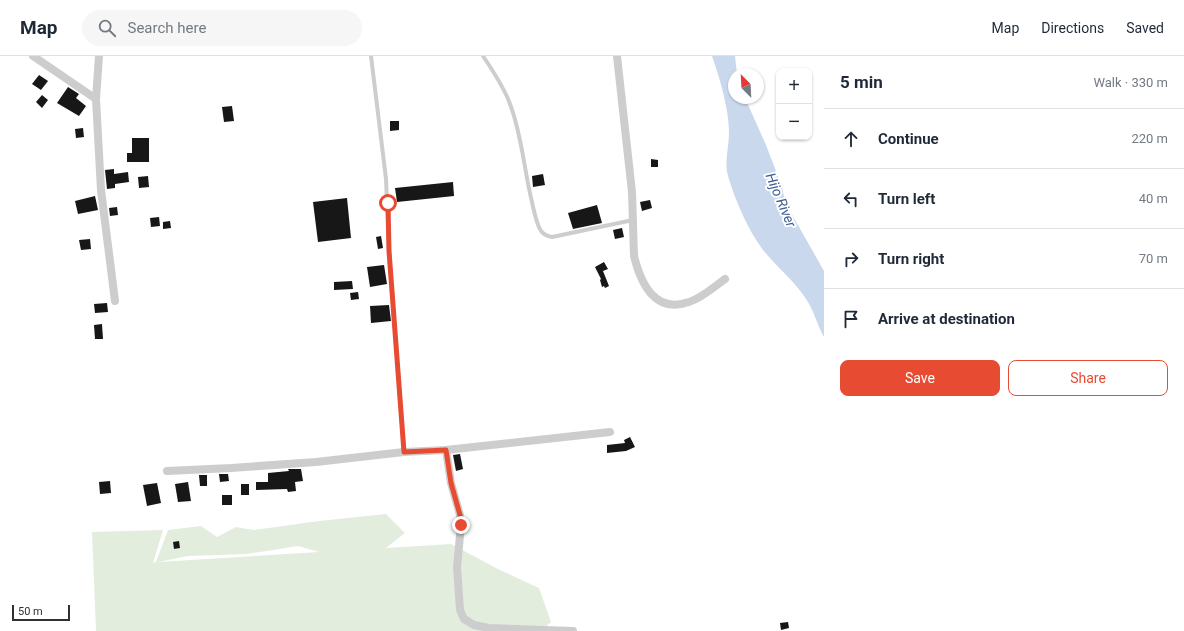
<!DOCTYPE html>
<html lang="en">
<head>
<meta charset="utf-8">
<style>
	:root { --surface:#fff; --page:#f6f6f7; --text:#1f2937; --muted:#747a83; --line:#e0e1e3; --accent:#e74c32 }
	body { margin:0; font-family:Roboto,sans-serif; background:var(--page); color:var(--text) }
	.controls { position:absolute; right:12px; top:12px; display:grid; overflow:hidden; border-radius:8px; box-shadow:0 1px 3px #0004 }
	.controls button { width:36px; height:36px; display:grid; place-items:center; padding:0; border:0; border-bottom:1px solid var(--line); background:var(--surface); color:var(--text); font:20px sans-serif }
	.compass { position:absolute; left:728px; top:12px; width:36px; height:36px; border-radius:50%; background:var(--surface); box-shadow:0 1px 3px #0004; rotate:336deg }
	.scale { position:absolute; left:12px; bottom:10px; width:58px; box-sizing:border-box; padding-left:4px; border:2px solid #303030; border-top:0; font-size:11px; line-height:14px; white-space:nowrap; color:#303030; -webkit-text-stroke:3px #fff; paint-order:stroke }
	.stop { position:absolute; width:12px; height:12px; margin:-9px; border:3px solid #e74c32; border-radius:50%; background:#fff }
	.stop.end { background:#e74c32; border-color:#fff; box-shadow:0 1px 4px #0008 }
	.list { margin:0; padding:0; list-style:none }
	h2 { display:flex; justify-content:space-between; align-items:center; height:52px; margin:0; padding:0 16px; font-size:17px }
	h2 small { font-size:13px; font-weight:400; color:var(--muted) }
	.list li { display:grid; grid-template-columns:26px 1fr auto; gap:12px; align-items:center; box-sizing:border-box; height:60px; padding:0 16px; border-top:1px solid var(--line) }
	.list b { display:block; font-size:15px; white-space:nowrap }
	.list em { font-size:13px; font-style:normal; color:var(--muted) }
	.actions { display:flex; gap:8px; padding:12px 16px }
	.actions a { flex:1; padding:9px 0; border:1px solid var(--accent); border-radius:8px; text-align:center; font-size:14px; color:var(--accent) }
	.actions .main { background:var(--accent); color:#fff }
	.icon { flex:none; width:22px; height:22px; fill:none; stroke:currentColor; stroke-width:2; stroke-linecap:round; stroke-linejoin:round }
	.map { position:relative; flex:none; width:824px; height:575px; overflow:hidden }
	header { display:flex; align-items:center; gap:24px; box-sizing:border-box; height:56px; padding:0 20px; background:var(--surface); border-bottom:1px solid var(--line) }
	header strong { font-size:19px }
	nav { display:flex; gap:22px; margin-inline-start:auto; font-size:14px }
	.search { width:280px; height:36px; background:var(--page); display:flex; align-items:center; gap:10px; box-sizing:border-box; padding:0 14px; border-radius:22px; color:var(--muted); font-size:15px }
	main { display:flex }
	aside { flex:1; background:var(--surface) }
	.map>svg:first-child { display:block }
	.green { fill:#e3edde; fill-rule:evenodd }
	.water { fill:#cad8ed }
	.building { fill:#171717 }
	.lines { fill:none; stroke-linecap:round; stroke-linejoin:round }
	.lane { stroke:#cdcdcd; stroke-width:4 }
	.street { stroke:#cdcdcd; stroke-width:8 }
	.route { stroke:#e74c32; stroke-width:5 }
	.labels { text-anchor:middle; stroke-width:4; stroke-linejoin:round; paint-order:stroke }
	.water-label { font-size:14px; font-style:italic; fill:#3d5f93; stroke:#fff }
</style>
</head>
<body>
<header>
<strong>Map</strong>
<div class="search"><svg class="icon" aria-label="search" viewBox="0 0 24 24"><circle cx="10" cy="10" r="6"/><path d="M15 15l6 6"/></svg>Search here</div>
<nav><a>Map</a><a>Directions</a><a>Saved</a></nav>
</header>
<main>
<div class="map">
<svg width="824" height="575" viewBox="0 0 824 575">
	<rect width="100%" height="100%" fill="#fff"/>
	<path class="green" d="M386,458l19,19 -19,15 65,-4 47,25 41,19 12,34 -10,9h-445l-4,-99 71,-2 -10,33 3,-1 12,-32 33,-4 16,11 19,-10 18,3 65,-9zM298,490l21,6 -161,10 30,-6 59,-2z"/>
	<path class="water" d="M712,0h23l2,18h-3v24h11l21,47 15,39 5,20 38,67v66c-8,-14 -10,-28 -20,-41 -12,-17 -28,-30 -41,-46 -15,-20 -28,-50 -35,-74 -4,-14 1,-29 1,-43 0,-24 -9,-54 -17,-77z"/>
	<g class="building">
		<path d="M39,19l9,6 -7,9 -9,-6z"/>
		<path d="M68,31l11,7 -3,4 10,8 -7,10 -22,-13z"/>
		<path d="M42,39l6,5 -6,8 -6,-6z"/>
		<path d="M232,50l2,15 -10,1 -2,-15z"/>
		<path d="M390,65h9v9l-9,1z"/>
		<path d="M83,72l1,9 -8,1 -1,-9z"/>
		<path d="M132,82h17v24h-22v-9h5z"/>
		<path d="M651,103l7,1v7h-7z"/>
		<path d="M114,113v5l14,-2 1,10 -14,2v4l-8,1 -2,-19z"/>
		<path d="M543,118l2,11 -12,2 -1,-11z"/>
		<path d="M148,120l1,11 -10,1 -1,-11z"/>
		<path d="M453,126l1,14 -57,6 -2,-14z"/>
		<path d="M95,140l3,14 -20,4 -3,-13z"/>
		<path d="M347,142l4,40 -33,4 -5,-40z"/>
		<path d="M650,144l2,8 -10,3 -2,-9z"/>
		<path d="M597,149l5,18 -29,6 -5,-16z"/>
		<path d="M117,151l1,8 -8,1 -1,-8z"/>
		<path d="M159,161l1,9 -9,1 -1,-9z"/>
		<path d="M170,165l1,7 -8,1v-7z"/>
		<path d="M622,172l2,9 -9,2 -2,-9z"/>
		<path d="M381,180l2,12 -5,1 -2,-12z"/>
		<path d="M90,183l1,10 -10,1 -2,-10z"/>
		<path d="M604,206l4,7 -5,2 6,15 -4,2 -1,-2 -2,1 -2,-7 1,-1 -6,-12z"/>
		<path d="M384,209l3,19 -17,3 -3,-20z"/>
		<path d="M352,225l1,8 -19,1v-8z"/>
		<path d="M358,236l1,7 -8,1 -1,-7z"/>
		<path d="M107,247l1,9 -13,1 -1,-9z"/>
		<path d="M389,249l2,16 -20,2 -1,-17z"/>
		<path d="M102,268l1,15h-8l-1,-14z"/>
		<path d="M630,381l5,10 -9,4 -19,2v-8l18,-2 -1,-3z"/>
		<path d="M460,398l3,15 -7,2 -3,-16z"/>
		<path d="M288,413h13l2,12 -8,1 1,9 -8,1 -1,-3 -31,1v-8h12v-9l21,-2z"/>
		<path d="M219,418h9l1,7 -9,1z"/>
		<path d="M199,419h8v11h-7z"/>
		<path d="M110,425l1,12 -11,1 -1,-12z"/>
		<path d="M188,426l3,19 -13,1 -3,-18z"/>
		<path d="M157,427l4,20 -14,3 -4,-21z"/>
		<rect x="241" y="428" width="8" height="11"/>
		<rect x="222" y="439" width="10" height="10"/>
		<path d="M179,485l1,7 -6,1 -1,-7z"/>
		<path d="M788,566l1,6 -8,2 -1,-7z"/>
	</g>
	<g class="lines">
		<g class="lane">
			<path d="M371,0l15,123 3,72 15,201"/>
			<path d="M483,0c10,15 21,31 27,48 12,31 14,66 22,98 2,9 4,21 9,29 3,4 6,5 11,6l81,-17"/>
		</g>
		<g class="street">
			<path d="M33,0l63,43 5,91 14,111"/>
			<path d="M617,0l15,136 2,64c7,28 21,58 55,46 13,-4 25,-15 36,-23"/>
			<path d="M96,43l3,-43"/>
			<path d="M446,394l5,33 9,32 1,10 -4,42 3,43 4,9 10,6 15,3 84,3"/>
			<path d="M167,415l64,-3 85,-6 88,-10 42,-2 164,-18"/>
		</g>
	</g>
	<g class="lines">
		<path class="route" d="M388,147l1,48 15,201 42,-2 5,33 9,32 1,10"/>
	</g>
	<g class="labels">
		<g class="water-label">
			<text transform="translate(781 144) rotate(67)" y="5">Hijo River</text>
		</g>
	</g>
</svg>
<div class="controls">
<button>+</button>
<button>−</button>
</div>
<svg class="compass" viewBox="-18 -18 36 36"><path d="M0-13l5 13h-10z" fill="#e53935"/><path d="M0 13l5-13h-10z" fill="#747a83"/></svg>
<div class="scale">50 m</div>
<div class="stop" style="left:388px;top:147px"></div>
<div class="stop end" style="left:461px;top:469px"></div>
</div>
<aside>
<h2>5 min<small>Walk · 330 m</small></h2>
<ul class="list">
<li><svg class="icon" aria-label="ahead" viewBox="0 0 24 24"><path d="M12 20V5M6 11l6-6 6 6"/></svg><div><b>Continue</b></div><em>220 m</em></li>
<li><svg class="icon" aria-label="left" viewBox="0 0 24 24"><path d="M17 20v-9H6M10 6l-5 5 5 5"/></svg><div><b>Turn left</b></div><em>40 m</em></li>
<li><svg class="icon" aria-label="right" viewBox="0 0 24 24"><path d="M7 20v-9h11M14 6l5 5-5 5"/></svg><div><b>Turn right</b></div><em>70 m</em></li>
<li><svg class="icon" aria-label="arrive" viewBox="0 0 24 24"><path d="M6 21V4h12l-3 4 3 4H6"/></svg><div><b>Arrive at destination</b></div></li>
</ul>
<div class="actions"><a class="main">Save</a><a>Share</a></div>
</aside>
</main>
</body>
</html>
